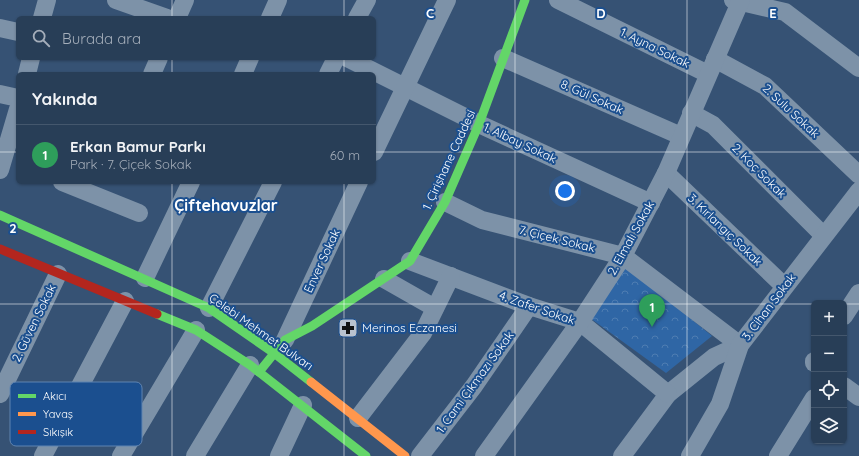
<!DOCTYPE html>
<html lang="tr">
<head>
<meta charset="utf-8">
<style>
	:root { --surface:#283e57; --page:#30455d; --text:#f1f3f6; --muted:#a5aeba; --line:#44576d; --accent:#b9c2ce }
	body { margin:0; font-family:Quicksand,sans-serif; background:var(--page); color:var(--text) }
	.controls { position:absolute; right:12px; bottom:12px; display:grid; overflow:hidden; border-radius:6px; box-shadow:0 1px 3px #0004 }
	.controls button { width:36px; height:36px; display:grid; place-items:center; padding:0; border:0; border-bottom:1px solid var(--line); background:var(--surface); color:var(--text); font:20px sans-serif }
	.you { position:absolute; left:565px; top:191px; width:14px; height:14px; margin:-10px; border:3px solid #fff; border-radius:50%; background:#1a73e8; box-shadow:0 0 0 6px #1a73e833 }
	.badge { display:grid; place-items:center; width:26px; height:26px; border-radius:50%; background:var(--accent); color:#fff; font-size:13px; font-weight:700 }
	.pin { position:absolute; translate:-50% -33px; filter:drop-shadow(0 1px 2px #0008) }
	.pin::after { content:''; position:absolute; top:21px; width:14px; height:12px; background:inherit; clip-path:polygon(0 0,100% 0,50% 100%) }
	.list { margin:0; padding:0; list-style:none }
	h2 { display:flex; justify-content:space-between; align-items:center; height:52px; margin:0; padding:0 16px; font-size:17px }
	h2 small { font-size:13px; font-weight:400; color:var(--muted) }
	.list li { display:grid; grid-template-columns:26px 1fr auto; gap:12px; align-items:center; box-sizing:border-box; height:60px; padding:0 16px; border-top:1px solid var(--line) }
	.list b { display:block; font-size:15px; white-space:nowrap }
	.list p { margin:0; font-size:13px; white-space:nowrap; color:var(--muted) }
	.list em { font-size:13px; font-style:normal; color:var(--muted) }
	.icon { flex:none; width:22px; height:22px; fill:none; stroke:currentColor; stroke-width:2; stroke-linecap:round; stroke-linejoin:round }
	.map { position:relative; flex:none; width:859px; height:456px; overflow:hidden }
	.search { position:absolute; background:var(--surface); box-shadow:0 1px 3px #0004; left:16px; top:16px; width:360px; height:44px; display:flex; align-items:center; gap:10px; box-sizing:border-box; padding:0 14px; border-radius:6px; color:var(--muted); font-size:15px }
	.panel { position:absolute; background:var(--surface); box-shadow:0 1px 3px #0004; left:16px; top:72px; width:360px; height:112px; border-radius:6px }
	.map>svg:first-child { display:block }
	.park { fill:url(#park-crowns) }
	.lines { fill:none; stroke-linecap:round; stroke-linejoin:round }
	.street { stroke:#7d92a8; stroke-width:18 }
	.fast { stroke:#63d668; stroke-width:9 }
	.slow { stroke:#ff974d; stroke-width:9 }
	.jam { stroke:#b3261e; stroke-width:9 }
	.grid { fill:none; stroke:#fff; stroke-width:1; stroke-opacity:0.55 }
	.labels { text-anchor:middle; stroke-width:4; stroke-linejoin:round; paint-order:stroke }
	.street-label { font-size:12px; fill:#fff; stroke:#1b4f8f }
	.poi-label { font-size:12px; fill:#fff; stroke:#1b4f8f; text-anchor:start }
	.district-label { font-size:16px; font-weight:bold; fill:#fff; stroke:#1b4f8f }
	.key { fill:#1b4f8f; stroke:#5f84b1; stroke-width:1 }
	.key-label { font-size:11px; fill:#fff }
	.grid-label { font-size:13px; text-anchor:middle; font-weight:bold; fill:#fff; stroke:#1b4f8f; stroke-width:4; stroke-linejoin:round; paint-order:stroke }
</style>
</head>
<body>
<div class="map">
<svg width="859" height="456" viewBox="0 0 859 456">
	<defs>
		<pattern id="park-crowns" width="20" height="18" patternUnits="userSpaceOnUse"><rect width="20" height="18" fill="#2f66a5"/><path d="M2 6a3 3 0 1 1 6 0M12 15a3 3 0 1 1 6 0" fill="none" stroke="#4e7db2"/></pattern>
	</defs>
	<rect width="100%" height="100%" fill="#365274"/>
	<path class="park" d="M625,265l87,71 -46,37 -76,-55z"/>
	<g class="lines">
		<g class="street">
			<path d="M116,0l51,18"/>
			<path d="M558,0l150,74"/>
			<path d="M733,0l52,12 74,56"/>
			<path d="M42,18l5,-18"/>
			<path d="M177,18l8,-18"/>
			<path d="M270,18l8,-18"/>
			<path d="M357,18l10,-18"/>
			<path d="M0,28l18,4"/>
			<path d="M347,58l132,66 172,79"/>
			<path d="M503,58l178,78"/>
			<path d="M715,59l50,27 94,89"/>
			<path d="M27,74l4,-16"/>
			<path d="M152,74l7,-16"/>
			<path d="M243,74l7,-16"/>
			<path d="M328,74l8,-16"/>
			<path d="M0,94l18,4"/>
			<path d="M691,113l22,12 110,110"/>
			<path d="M374,152l73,-152"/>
			<path d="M0,170l18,-61"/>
			<path d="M666,173l118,113"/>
			<path d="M62,182l77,31"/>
			<path d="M445,202l37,18 141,36 117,89 -26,12 -46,37 -46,62"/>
			<path d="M410,261l119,45 51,16 88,72"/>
			<path d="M145,278l46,-96"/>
			<path d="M384,279l51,29"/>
			<path d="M209,308l64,-126"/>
			<path d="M844,316l15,-23"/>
			<path d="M285,340l74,-158"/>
			<path d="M814,361v2"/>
			<path d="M844,386l15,11"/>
			<path d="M0,394l58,-120"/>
			<path d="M358,418l65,-85 28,-57"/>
			<path d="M43,456l82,-155"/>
			<path d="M121,456l75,-126"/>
			<path d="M195,456l55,-91"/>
			<path d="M279,456l24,-51"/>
			<path d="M420,456l54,-70 55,-80"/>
			<path d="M484,456l96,-134 43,-66 43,-83 75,-173"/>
			<path d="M690,456l30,-52 20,-59 119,-154"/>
			<path d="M778,456l36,-58"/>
		</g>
		<g class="fast">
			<path d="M0,215l209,93 65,45 37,29"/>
			<path d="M157,314l39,16 54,35 116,91"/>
			<path d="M259,372l26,-32 27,-14 98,-65 35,-59 34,-78 46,-124"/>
		</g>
		<path class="slow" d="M311,382l94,74"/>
		<path class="jam" d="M0,249l157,65"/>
	</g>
	<path class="grid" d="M172,0v18M344,0v18M515,0v456M687,0v456M172,58v16M344,58v16M0,152h18M374,152h485M172,182v274M344,182v274M0,304h814M844,304h15"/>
	<defs>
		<symbol id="pharmacy-square" viewBox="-11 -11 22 22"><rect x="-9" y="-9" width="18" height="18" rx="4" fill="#b9c2ce" stroke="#1b4f8f"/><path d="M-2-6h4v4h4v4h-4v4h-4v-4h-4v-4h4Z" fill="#111"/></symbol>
	</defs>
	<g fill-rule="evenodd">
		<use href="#pharmacy-square" x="337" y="317" width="22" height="22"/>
	</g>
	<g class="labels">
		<g class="street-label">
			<text transform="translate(655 48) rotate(26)" y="4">1. Ayna Sokak</text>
			<text transform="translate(592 97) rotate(24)" y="4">8. Gül Sokak</text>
			<text transform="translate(791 111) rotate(43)" y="4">2. Sulu Sokak</text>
			<text transform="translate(520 143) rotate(25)" y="4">1. Albay Sokak</text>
			<text transform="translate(449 160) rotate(-65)" y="4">1. Çirişhane Caddesi</text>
			<text transform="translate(759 171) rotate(45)" y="4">2. Koç Sokak</text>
			<text transform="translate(725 230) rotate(44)" y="4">3. Kırlangıç Sokak</text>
			<text transform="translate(631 238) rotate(-61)" y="4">2. Elmalı Sokak</text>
			<text transform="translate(557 239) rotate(14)" y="4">7. Çiçek Sokak</text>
			<text transform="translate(322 261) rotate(-65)" y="4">Enver Sokak</text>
			<text transform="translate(769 307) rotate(-53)" y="4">3. Cihan Sokak</text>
			<text transform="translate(537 308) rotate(19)" y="4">4. Zafer Sokak</text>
			<text transform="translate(34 323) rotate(-64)" y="4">2. Güven Sokak</text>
			<text transform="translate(261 332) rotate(35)" y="4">Çelebi Mehmet Bulvarı</text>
			<text transform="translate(475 382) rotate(-54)" y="4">1. Cami Çıkmazı Sokak</text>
		</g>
		<g class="poi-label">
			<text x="362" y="332">Merinos Eczanesi</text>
		</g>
		<g class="district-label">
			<text x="226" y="211">Çiftehavuzlar</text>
		</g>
	</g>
	<rect x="10" y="382" width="132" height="64" rx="6" class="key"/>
	<rect x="18" y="394" width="18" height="4" fill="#63d668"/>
	<rect x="18" y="412" width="18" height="4" fill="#ff974d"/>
	<rect x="18" y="430" width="18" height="4" fill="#b3261e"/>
	<g class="key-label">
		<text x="43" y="400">Akıcı</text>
		<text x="43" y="418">Yavaş</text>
		<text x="43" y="436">Sıkışık</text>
	</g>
	<g class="grid-label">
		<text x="430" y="18">C</text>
		<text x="601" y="18">D</text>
		<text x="773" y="18">E</text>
		<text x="13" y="233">2</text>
	</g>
</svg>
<div class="controls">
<button>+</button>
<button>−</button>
<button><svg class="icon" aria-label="locate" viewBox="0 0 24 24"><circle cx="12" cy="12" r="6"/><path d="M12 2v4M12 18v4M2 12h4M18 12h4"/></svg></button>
<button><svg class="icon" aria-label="layers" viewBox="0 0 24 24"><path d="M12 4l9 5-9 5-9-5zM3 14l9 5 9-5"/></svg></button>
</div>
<div class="you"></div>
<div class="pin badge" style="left:652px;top:327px;background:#2e9e5b">1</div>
<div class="search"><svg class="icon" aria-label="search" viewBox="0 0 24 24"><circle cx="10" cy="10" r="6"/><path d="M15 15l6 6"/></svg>Burada ara</div>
<section class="panel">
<h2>Yakında<small></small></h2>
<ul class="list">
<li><span class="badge" style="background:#2e9e5b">1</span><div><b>Erkan Bamur Parkı</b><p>Park · 7. Çiçek Sokak</p></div><em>60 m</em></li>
</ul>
</section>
</div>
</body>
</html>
